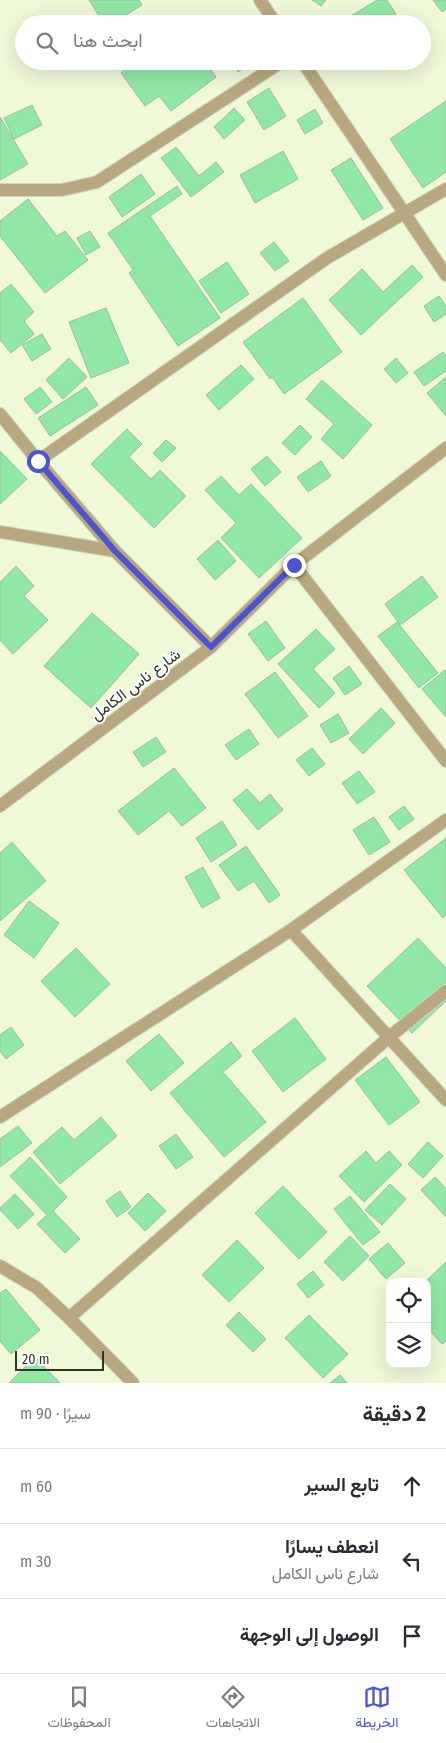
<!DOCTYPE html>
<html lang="ar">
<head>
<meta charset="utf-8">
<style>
	:root { --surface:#fff; --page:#f2f2f3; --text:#2b2b33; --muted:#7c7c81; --line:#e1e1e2; --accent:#4e55cb }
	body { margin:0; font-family:"Fira Sans Condensed",Vazirmatn,sans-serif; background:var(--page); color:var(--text); direction:rtl }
	.controls { position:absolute; right:15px; bottom:15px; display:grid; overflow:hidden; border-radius:10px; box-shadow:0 5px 20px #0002 }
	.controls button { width:45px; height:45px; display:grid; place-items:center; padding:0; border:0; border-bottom:1px solid var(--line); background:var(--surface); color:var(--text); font:25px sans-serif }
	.scale { position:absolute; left:15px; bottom:12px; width:89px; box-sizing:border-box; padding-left:5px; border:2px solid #323529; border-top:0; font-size:14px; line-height:18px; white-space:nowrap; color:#323529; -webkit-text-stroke:4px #fff; paint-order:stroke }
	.stop { position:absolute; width:15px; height:15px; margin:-11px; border:4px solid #4e55cb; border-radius:50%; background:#fff }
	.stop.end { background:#4e55cb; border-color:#fff; box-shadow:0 1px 5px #0008 }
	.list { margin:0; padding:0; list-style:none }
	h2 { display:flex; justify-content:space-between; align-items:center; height:65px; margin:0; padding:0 20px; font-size:21px }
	h2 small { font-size:16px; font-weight:400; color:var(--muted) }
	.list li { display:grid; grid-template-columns:32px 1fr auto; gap:15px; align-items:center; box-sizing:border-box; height:75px; padding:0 20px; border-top:1px solid var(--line) }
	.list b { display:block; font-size:19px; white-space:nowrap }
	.list p { margin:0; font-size:16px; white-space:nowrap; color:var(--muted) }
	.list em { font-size:16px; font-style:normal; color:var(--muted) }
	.icon { flex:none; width:28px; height:28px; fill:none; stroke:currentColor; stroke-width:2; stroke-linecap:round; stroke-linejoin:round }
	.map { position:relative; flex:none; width:446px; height:1383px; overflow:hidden; direction:ltr }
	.search { position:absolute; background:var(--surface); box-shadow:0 5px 20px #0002; left:15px; right:15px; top:15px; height:55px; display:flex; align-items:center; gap:12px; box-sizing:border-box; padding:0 18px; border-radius:28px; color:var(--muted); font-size:19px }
	.sheet { height:290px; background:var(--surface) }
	nav { display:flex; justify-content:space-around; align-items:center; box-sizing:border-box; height:70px; border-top:1px solid var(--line); background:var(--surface); font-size:14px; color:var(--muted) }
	nav a { display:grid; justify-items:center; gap:2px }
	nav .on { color:var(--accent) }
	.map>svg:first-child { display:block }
	.building { fill:#91e8a6; stroke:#9fbba5 }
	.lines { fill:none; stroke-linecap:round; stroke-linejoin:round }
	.minor-casing { stroke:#cdd5b8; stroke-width:14 }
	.minor { stroke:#b8a881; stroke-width:12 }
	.route { stroke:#4e55cb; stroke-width:6 }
	.labels { text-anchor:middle; stroke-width:4; stroke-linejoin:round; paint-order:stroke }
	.street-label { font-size:16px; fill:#323529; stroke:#fff }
</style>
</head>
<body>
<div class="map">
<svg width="446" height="1383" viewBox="0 0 446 1383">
	<rect width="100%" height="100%" fill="#eff8d7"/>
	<g class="building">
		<path d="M89,0h50l3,5 -30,19h-8z"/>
		<path d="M312,0h14l-5,6z"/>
		<path d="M377,0h10l9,14 -17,10h-41z"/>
		<path d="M433,0h13v9l-4,3z"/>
		<path d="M118,61h87l11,16 -45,34 -12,-15 -14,10 -24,-33 3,-3z"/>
		<path d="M232,61h23l-17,11z"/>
		<path d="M269,88l17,28 -22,14 -17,-28z"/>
		<path d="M446,101v71l-23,16 -33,-49z"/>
		<path d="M32,105l10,20 -28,14 -10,-21z"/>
		<path d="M234,108l11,12 -21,19 -10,-12z"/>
		<path d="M315,109l8,14 -18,11 -8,-14z"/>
		<path d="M0,117l28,47 -28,16z"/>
		<path d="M176,147l23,29 17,-14 8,10 -33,25 -30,-39z"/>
		<path d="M283,151l15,28 -43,24 -15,-28z"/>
		<path d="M351,158l32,50 -20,12 -32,-50z"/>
		<path d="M141,174l14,20 -33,23 -13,-20z"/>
		<path d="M177,186l5,8 -32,22 70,102 -42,28 -49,-73 4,-3 -25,-37z"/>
		<path d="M28,199l29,37 8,-5 23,29 -43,33 -45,-57v-15z"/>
		<path d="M90,231l10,16 -14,8 -9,-17z"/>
		<path d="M274,242l15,19 -14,10 -15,-18z"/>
		<path d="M227,262l22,32 -28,19 -22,-32z"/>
		<path d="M412,265l11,12 -62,58 -32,-35 33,-31 21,23z"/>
		<path d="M11,284l23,28 -10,9 10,13 -23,19 -11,-13v-47z"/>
		<path d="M439,296l7,10v8l-12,8 -10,-16z"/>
		<path d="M303,298l39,54 -58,42 -12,-17 -2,2 -27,-37z"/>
		<path d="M106,308l23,55 -38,15 -22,-56z"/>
		<path d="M42,334l9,15 -19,12 -10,-16z"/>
		<path d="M443,352l3,4v15l-22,15 -10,-14z"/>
		<path d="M69,358l18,19 -24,22 -17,-19z"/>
		<path d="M396,358l12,15 -12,10 -12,-14z"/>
		<path d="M241,365l13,14 -35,31 -13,-15z"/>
		<path d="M446,377v39l-19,-23z"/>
		<path d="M322,380l50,45 -29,34 -22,-20 13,-15 -28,-25z"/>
		<path d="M40,387l12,15 -16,12 -12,-15z"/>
		<path d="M86,387l12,18 -48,31 -12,-18z"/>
		<path d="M300,425l12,12 -17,18 -13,-12z"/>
		<path d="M127,429l15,15 -13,13 22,22 9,-9 26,26 -32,32 -63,-64z"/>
		<path d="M166,440l10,8 -14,14 -9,-9z"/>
		<path d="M0,451l27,28 -27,25z"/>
		<path d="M267,456l14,16 -16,14 -14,-17z"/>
		<path d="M321,461l10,15 -23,16 -11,-15z"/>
		<path d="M221,476l18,19 12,-11 51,54 -43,40 -38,-40 15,-15 -31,-33z"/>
		<path d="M218,540l18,21 -21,19 -18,-21z"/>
		<path d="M16,566l18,20 -10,10 24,24 -35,34 -13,-14v-58z"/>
		<path d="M422,576l16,21 -38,28 -15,-21z"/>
		<path d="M92,613l47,41 -48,54 -47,-42z"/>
		<path d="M266,621l19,27 -17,13 -20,-27z"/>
		<path d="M397,622l41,51 -19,15 -41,-52z"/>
		<path d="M316,629l19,20 -22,20 22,24 -16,15 -41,-44z"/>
		<path d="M349,666l13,18 -17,11 -12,-17z"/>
		<path d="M445,670l1,2v45l-24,-28z"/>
		<path d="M275,672l33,44 -30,22 -33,-44z"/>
		<path d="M381,708l14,15 -32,31 -14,-15z"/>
		<path d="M338,714l11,19 -18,10 -11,-18z"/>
		<path d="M249,729l10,15 -23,16 -11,-15z"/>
		<path d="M156,737l10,15 -23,15 -10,-15z"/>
		<path d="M312,748l13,16 -16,12 -13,-16z"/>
		<path d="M174,768l32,40 -24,18 -13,-15 -31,24 -20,-24z"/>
		<path d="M359,771l16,21 -18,12 -15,-21z"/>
		<path d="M247,789l13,14 10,-9 13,16 -25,20 -25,-30z"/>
		<path d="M404,806l10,13 -15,11 -10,-13z"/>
		<path d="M374,817l16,25 -21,13 -16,-25z"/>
		<path d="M222,821l15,24 -26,17 -15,-24z"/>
		<path d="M446,838v77l-3,3 -39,-48z"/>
		<path d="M12,842l34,39 -46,40v-68z"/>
		<path d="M246,846l34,49 -11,8 -15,-22 -16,10 -19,-26z"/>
		<path d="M203,867l17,31 -18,10 -17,-31z"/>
		<path d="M29,901l30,22 -25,35 -30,-23z"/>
		<path d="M418,938l28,30v33l-34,32 -45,-47z"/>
		<path d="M76,948l34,36 -35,33 -34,-36z"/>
		<path d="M295,1018l31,41 -43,33 -31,-41z"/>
		<path d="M11,1027l13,18 -18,14 -6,-8v-16z"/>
		<path d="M159,1034l25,29 -33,28 -25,-30z"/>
		<path d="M231,1042l11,14 -19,16 43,50 -42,35 -54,-64z"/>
		<path d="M386,1057l34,45 -31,23 -34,-45z"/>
		<path d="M101,1117l16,19 -57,48 -27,-32 29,-25 12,13z"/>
		<path d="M18,1126l14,17 -32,24v-28z"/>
		<path d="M176,1134l17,23 -17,12 -17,-23z"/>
		<path d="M428,1142l15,14 -20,22 -15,-14z"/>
		<path d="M366,1151l10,12 13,-12 13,14 -38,37 -25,-26z"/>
		<path d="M30,1157l37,40 -14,14 27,28 -15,14 -28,-29 10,-9 -37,-39z"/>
		<path d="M435,1177l11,12v28l-25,-27z"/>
		<path d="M390,1184l16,15 -24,26 -17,-15z"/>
		<path d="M283,1186l44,46 -28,27 -44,-46z"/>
		<path d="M120,1191l11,16 -14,10 -11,-16z"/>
		<path d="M148,1193l18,18 -21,20 -17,-18z"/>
		<path d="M15,1194l19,20 -16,15 -18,-19v-2z"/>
		<path d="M350,1196l30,36 -17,13 -29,-36z"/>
		<path d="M350,1236l19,20 -26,25 -19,-19z"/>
		<path d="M237,1240l27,28 -35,34 -27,-27z"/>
		<path d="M388,1243l17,20 -19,16 -17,-20z"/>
		<path d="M446,1262v79l-4,3 -15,-16v-46h-2z"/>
		<path d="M313,1271l11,14 -16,13 -11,-14z"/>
		<path d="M6,1289l34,41 -29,24 -11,-13v-48z"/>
		<path d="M239,1312l27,27 -13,13 -27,-27z"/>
		<path d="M309,1315l39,39 -25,24 -38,-40z"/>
		<path d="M35,1357l25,26h-51z"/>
		<path d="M340,1375l7,8h-17z"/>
	</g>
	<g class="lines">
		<defs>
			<g id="minor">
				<path d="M260,0l16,24"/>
				<path d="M302,61l144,214"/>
				<path d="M0,190h62l35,-8 186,-121"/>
				<path d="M0,414l38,47 77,90 96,96"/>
				<path d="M38,461l289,-203 119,-69"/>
				<path d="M0,532l115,19"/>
				<path d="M294,565l152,196"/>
				<path d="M0,806l211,-159 83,-82 152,-117"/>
				<path d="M291,930l155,170"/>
				<path d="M0,1117l291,-187 155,-110"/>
				<path d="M0,1266l37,22 32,30 64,65"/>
				<path d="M69,1318l319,-280 58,-47"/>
			</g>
		</defs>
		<use href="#minor" class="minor-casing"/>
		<use href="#minor" class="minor"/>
	</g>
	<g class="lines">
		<path class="route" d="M38,461l77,90 96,96 83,-82"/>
	</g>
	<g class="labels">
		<g class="street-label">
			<text transform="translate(135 684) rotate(-37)" y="6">شارع ناس الكامل</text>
		</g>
	</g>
</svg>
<div class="controls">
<button><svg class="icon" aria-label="locate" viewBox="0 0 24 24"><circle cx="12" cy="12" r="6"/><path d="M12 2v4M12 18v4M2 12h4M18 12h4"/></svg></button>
<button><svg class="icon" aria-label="layers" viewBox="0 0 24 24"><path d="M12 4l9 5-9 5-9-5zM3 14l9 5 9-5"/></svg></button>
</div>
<div class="scale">20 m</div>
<div class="stop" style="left:38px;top:461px"></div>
<div class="stop end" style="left:294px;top:565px"></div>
<div class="search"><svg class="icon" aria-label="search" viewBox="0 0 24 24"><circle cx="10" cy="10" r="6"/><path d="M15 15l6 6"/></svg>ابحث هنا</div>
</div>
<section class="sheet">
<h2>2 دقيقة<small>سيرًا · 90 m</small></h2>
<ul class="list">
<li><svg class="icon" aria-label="ahead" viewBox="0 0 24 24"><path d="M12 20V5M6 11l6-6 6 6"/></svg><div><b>تابع السير</b></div><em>60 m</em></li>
<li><svg class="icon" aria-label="left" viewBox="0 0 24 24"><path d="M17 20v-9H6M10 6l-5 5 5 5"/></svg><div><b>انعطف يسارًا</b><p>شارع ناس الكامل</p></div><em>30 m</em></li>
<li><svg class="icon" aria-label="arrive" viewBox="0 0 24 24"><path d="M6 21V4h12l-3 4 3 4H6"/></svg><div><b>الوصول إلى الوجهة</b></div></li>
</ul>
</section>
<nav>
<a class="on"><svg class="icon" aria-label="map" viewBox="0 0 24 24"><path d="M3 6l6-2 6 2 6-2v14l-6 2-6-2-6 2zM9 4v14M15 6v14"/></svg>الخريطة</a>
<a><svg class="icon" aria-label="directions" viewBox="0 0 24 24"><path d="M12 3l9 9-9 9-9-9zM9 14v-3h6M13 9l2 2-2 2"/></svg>الاتجاهات</a>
<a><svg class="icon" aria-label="saved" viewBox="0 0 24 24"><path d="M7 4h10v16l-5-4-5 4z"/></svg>المحفوظات</a>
</nav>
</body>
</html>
